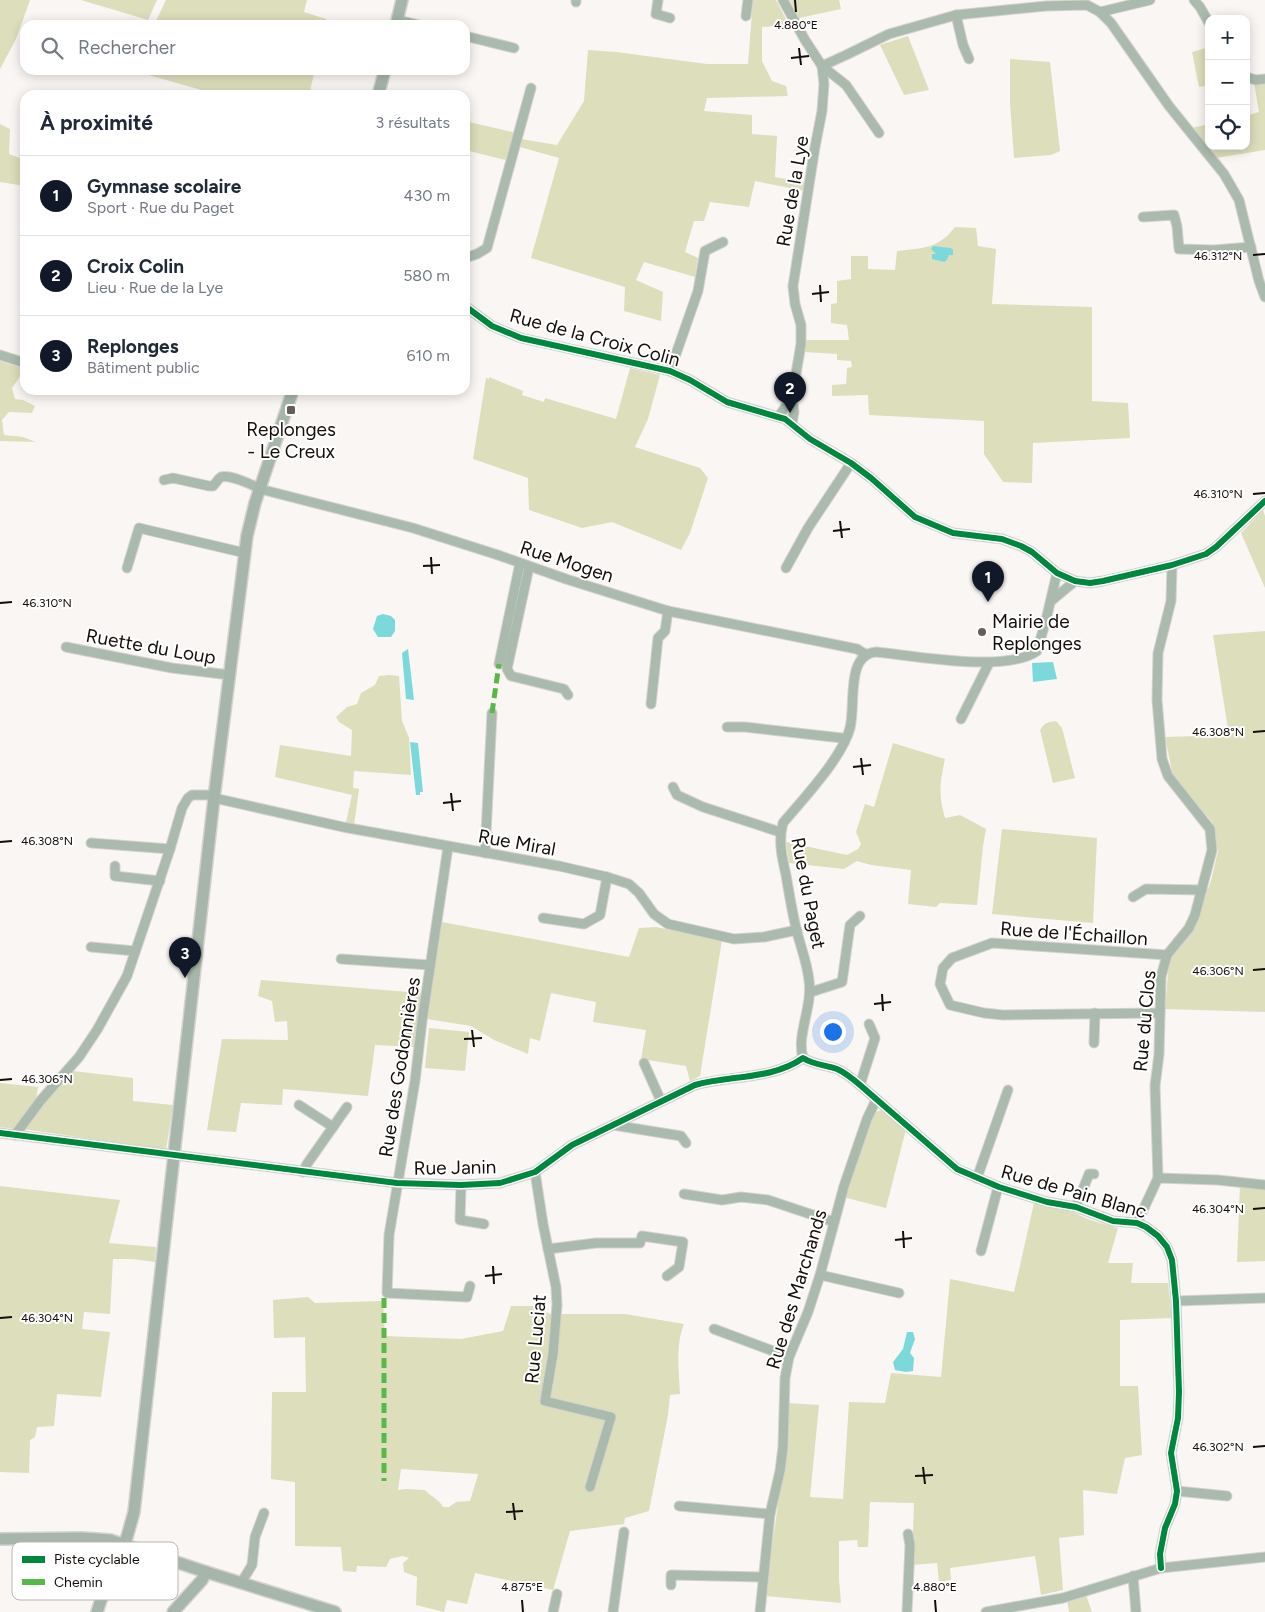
<!DOCTYPE html>
<html lang="fr">
<head>
<meta charset="utf-8">
<style>
	:root { --surface:#fff; --page:#f2f2f3; --text:#1f2937; --muted:#747a83; --line:#e0e1e3; --accent:#111827 }
	body { margin:0; font-family:Figtree,sans-serif; background:var(--page); color:var(--text) }
	.controls { position:absolute; right:15px; top:15px; display:grid; overflow:hidden; border-radius:10px; box-shadow:0 2px 12px #0003 }
	.controls button { width:45px; height:45px; display:grid; place-items:center; padding:0; border:0; border-bottom:1px solid var(--line); background:var(--surface); color:var(--text); font:25px sans-serif }
	.you { position:absolute; left:832px; top:1031px; width:18px; height:18px; margin:-12px; border:4px solid #fff; border-radius:50%; background:#1a73e8; box-shadow:0 0 0 8px #1a73e833 }
	.badge { display:grid; place-items:center; width:32px; height:32px; border-radius:50%; background:var(--accent); color:#fff; font-size:16px; font-weight:700 }
	.pin { position:absolute; translate:-50% -41px; filter:drop-shadow(0 1px 2px #0008) }
	.pin::after { content:''; position:absolute; top:26px; width:18px; height:15px; background:inherit; clip-path:polygon(0 0,100% 0,50% 100%) }
	.list { margin:0; padding:0; list-style:none }
	h2 { display:flex; justify-content:space-between; align-items:center; height:65px; margin:0; padding:0 20px; font-size:21px }
	h2 small { font-size:16px; font-weight:400; color:var(--muted) }
	.list li { display:grid; grid-template-columns:32px 1fr auto; gap:15px; align-items:center; box-sizing:border-box; height:80px; padding:0 20px; border-top:1px solid var(--line) }
	.list b { display:block; font-size:19px; white-space:nowrap }
	.list p { margin:0; font-size:16px; white-space:nowrap; color:var(--muted) }
	.list em { font-size:16px; font-style:normal; color:var(--muted) }
	.icon { flex:none; width:28px; height:28px; fill:none; stroke:currentColor; stroke-width:2; stroke-linecap:round; stroke-linejoin:round }
	.map { position:relative; flex:none; width:1265px; height:1612px; overflow:hidden }
	.search { position:absolute; background:var(--surface); box-shadow:0 2px 12px #0003; left:20px; top:20px; width:450px; height:55px; display:flex; align-items:center; gap:12px; box-sizing:border-box; padding:0 18px; border-radius:15px; color:var(--muted); font-size:19px }
	.panel { position:absolute; background:var(--surface); box-shadow:0 2px 12px #0003; left:20px; top:90px; width:450px; height:305px; border-radius:15px }
	.map>svg:first-child { display:block }
	.green { fill:#dddebc; fill-rule:evenodd }
	.water { fill:#7bd9dc }
	.lines { fill:none; stroke-linecap:round; stroke-linejoin:round }
	.minor-casing { stroke:#d4d1cf; stroke-width:11 }
	.major-casing { stroke:#d4d1cf; stroke-width:14 }
	.minor { stroke:#aabaad; stroke-width:9 }
	.major { stroke:#a6b6ab; stroke-width:11 }
	.quiet { stroke:#58b947; stroke-width:5; stroke-dasharray:10 5; stroke-linecap:butt }
	.cycleway-casing { stroke:#fff; stroke-width:9 }
	.cycleway { stroke:#00873e; stroke-width:6 }
	.ticks { fill:none; stroke:#140d09; stroke-width:2 }
	.poi-dot { fill:#645f5b; stroke:#fff; stroke-width:2 }
	.labels { text-anchor:middle; stroke-width:4; stroke-linejoin:round; paint-order:stroke }
	.street-label { font-size:19px; fill:#140d09; stroke:#fff }
	.poi-label { font-size:19px; fill:#140d09; stroke:#fff }
	.key { fill:#fff; stroke:#b8b6b5; stroke-width:1 }
	.key-label { font-size:14px; fill:#140d09 }
	.ticks-label { font-size:12px; text-anchor:middle; fill:#140d09; stroke:#fff; stroke-width:4; stroke-linejoin:round; paint-order:stroke }
</style>
</head>
<body>
<div class="map">
<svg width="1265" height="1612" viewBox="0 0 1265 1612">
	<rect width="100%" height="100%" fill="#faf6f4"/>
	<g class="green">
		<path d="M0,0h30l-14,39 -16,30z"/>
		<path d="M81,0h76l-9,20z"/>
		<path d="M166,0h141l-3,12 22,7 -1,6h-171z"/>
		<path d="M753,0h23l13,25 -27,2v34l10,20 14,5 2,10 -81,2 -3,13 48,4v19l25,2 -2,41 32,6 -2,8 -50,-10 -6,26 -39,-5 -6,19h-10l-9,31 13,6 -3,19 -51,-15 -8,18 27,12 -2,29 -37,-10 1,-24 -94,-29 28,-100 -46,-13 -8,15 -40,-10v-29l51,12 -1,5 42,7 27,-44 4,-51 28,2 91,12h41z"/>
		<path d="M790,0h49l2,9 -42,9z"/>
		<path d="M908,36l21,54 -25,5 -24,-50z"/>
		<path d="M1209,47v38l-10,2 -7,-35z"/>
		<path d="M1010,59l40,3 10,89 -9,4 -37,3 -4,-55z"/>
		<path d="M139,70h176l-6,25h-90l-81,-23z"/>
		<path d="M1265,81v69l-49,8 -24,-30 17,-4v22h37v-30l13,-4 -5,-29z"/>
		<path d="M0,124l10,5 -1,25 16,6v26l-25,-4z"/>
		<path d="M955,227l21,1 2,18 18,3 -4,55 100,3v94l36,2 2,35 -97,5 -1,40 -29,-1 -19,-28v-33l-115,-6 -1,-20 -36,1v-11l14,-1 1,-16 5,-1 -1,-6 -14,-1v-6l-32,-2 1,-12h43l-2,-15 -16,-2v-19l6,-1v-22l14,-2v-23h17v13l27,1 2,-19c26,-3 41,-2 58,-24z"/>
		<path d="M0,361l25,8 -13,19 3,11 8,1 12,6 -3,7 -23,-1 -7,8 2,15 19,2 13,5 -36,-1z"/>
		<path d="M630,368l30,7 -12,44 -13,28 65,21 8,10 -18,55 -9,17 -69,-28 -30,6 -53,-18 -1,-32 -55,-19 13,-81 3,1v-2l34,14 -1,4 22,7 1,-4 71,21z"/>
		<path d="M1263,510l2,6v72l-24,-55z"/>
		<path d="M1265,631v381l-100,-3 4,-48 25,-34 17,-46 7,-30 -6,-29 -39,-46 -8,-39 64,-2 -16,-100z"/>
		<path d="M389,675l10,1 3,45 7,17 2,37 -57,-4 -1,17 6,1 -5,36 -8,-3 6,-27 -77,-18 5,-32 71,11 1,-26 -13,-8 -3,-5 11,-10 10,-3 4,-11 14,-8 4,-9z"/>
		<path d="M1056,721l6,7 13,50 -22,5 -13,-53c4,-7 8,-8 16,-9z"/>
		<path d="M893,743l52,16c-5,24 -7,34 0,59l15,-3 26,14 -3,17 -6,59 -37,-2 -4,4 -28,-3 3,-34 -40,-5 -14,-4 -13,8 -55,-6 -3,-21 61,13 11,-6 3,-5 -5,-12 9,-28 9,3z"/>
		<path d="M1002,829l95,9 -4,85 -101,-9z"/>
		<path d="M442,922l187,35 10,-29 17,-1 66,13 -22,136 -10,5 -4,-15 -45,-7 5,-29 -53,-8 3,-20 -45,-9 -11,48 -10,-3 -2,16 -34,-14 -23,-14 -44,-7 3,-33z"/>
		<path d="M261,980l160,13 -7,54 -39,-2 -7,51 -85,-7 -1,16 -41,-2 -5,29 -29,-2 15,-91 66,1 -1,-19 -12,1 -3,-21 -14,-5z"/>
		<path d="M429,1028l40,4 -4,39 -40,-3z"/>
		<path d="M73,1071l60,7v23l40,4 -7,45 -143,-21 28,-36z"/>
		<path d="M0,1083l38,4 -2,12 -22,30 -14,-2z"/>
		<path d="M882,1110l24,19 -20,79 -43,-11 29,-80 4,-5z"/>
		<path d="M1240,1185l25,5v71l-28,1z"/>
		<path d="M0,1186l120,14 -11,43 47,4 -1,15 -23,-3h-19l-3,55 -26,-2 -2,17 28,3 -9,65 -44,-3 -3,32 -17,1 -2,10 -5,3 -1,33 -29,-1z"/>
		<path d="M1034,1203l39,9 17,8 28,8 -10,35h25l-2,20h37l4,35 -52,2v66h18l4,69 -17,3 -8,36 -34,-4 1,45 -25,3 4,52 -22,5 -6,-39 -85,12 1,12 -12,2 -2,-19 -25,2 2,-62 -44,-1 -2,45h-10l-1,-7 -18,1v39l2,23 -76,-7 17,-120 5,-73 32,2 -9,92 33,2 6,-97 36,1 6,-30 50,4 9,-98 64,13z"/>
		<path d="M308,1297l7,6 68,-2 2,35 76,3 42,-8 8,-25h24l15,8h75l59,10c-9,23 -5,46 -4,70l-10,1 -2,20 -19,96 -24,7 -1,6 -54,7 -17,59 -78,-17 -8,31 -20,-4 -3,12 -28,-7 1,-28 -13,-5 -1,-9 6,-5 -6,-2 -13,3 -4,8 -29,-1 -1,6 -13,-1 -2,-24 -46,-1v-64l-24,-3 1,-87h34l-1,-55 -31,1 -1,-38zM401,1469l77,5v1l-8,26 -14,1 -7,5h-6c-4,-8 -12,-10 -18,-17l-19,-1 -8,1z"/>
		<path d="M1086,1595l6,17h-23l-2,-12z"/>
	</g>
	<g class="water">
		<path d="M933,246l18,2 2,2v5h-4l-2,5 -3,2 -12,-3v-5h4l-5,-5z"/>
		<path d="M383,614l8,2 4,4v11l-4,6h-13l-5,-8 4,-13z"/>
		<path d="M408,649l6,51 -8,-1 -4,-46z"/>
		<path d="M1053,662l4,17 -24,3 -1,-19z"/>
		<path d="M410,742l8,1 5,49h-3v3h-4z"/>
		<path d="M907,1332h6l2,7 -5,14 4,5 -1,13 -7,1 -11,-2 -2,-8 10,-13z"/>
	</g>
	<g class="lines">
		<defs>
			<g id="minor">
				<path d="M658,0l-2,14 14,4"/>
				<path d="M783,0l22,40 17,26 2,18 -2,27 -7,36 -22,139 2,18 6,21v19l-9,53 2,15 -2,11"/>
				<path d="M1194,0l6,7 9,16"/>
				<path d="M576,2v-2"/>
				<path d="M1100,12l50,-12"/>
				<path d="M956,15l7,30 6,14"/>
				<path d="M746,16l2,-16"/>
				<path d="M397,20l22,5"/>
				<path d="M465,36l49,12"/>
				<path d="M1246,77l10,3 9,-1"/>
				<path d="M879,133l-33,-48 -24,-19 24,-11 43,-21 67,-19 90,-9 41,-1 13,7 11,11 58,83 55,68 15,26 20,81 6,16"/>
				<path d="M1143,217l31,-2 3,11 2,23 35,1 37,-3"/>
				<path d="M465,258l12,-4 10,-6 44,-160"/>
				<path d="M465,306l27,20 29,12 149,33 20,9 37,22 58,17 25,20 41,24 20,15 44,39 38,16 49,6 19,7 11,6 25,21 18,8 15,2 13,-2 69,-16 34,-11 10,-7 49,-46"/>
				<path d="M0,355l25,8"/>
				<path d="M670,371l28,-80 7,-40 18,-9"/>
				<path d="M779,416l13,-19"/>
				<path d="M164,480l9,-2 36,8h4c3,-3 5,-7 8,-9 8,-3 32,8 39,12l153,39 85,27 68,24 102,32 189,38 8,5"/>
				<path d="M529,567l-22,102 4,7 53,13 4,6"/>
				<path d="M127,568l12,-40 106,25"/>
				<path d="M786,568l22,-40 43,-65"/>
				<path d="M1051,601l24,-20"/>
				<path d="M66,647l106,21 58,7"/>
				<path d="M499,664l21,-101"/>
				<path d="M651,704l7,-66 7,-7 3,-20"/>
				<path d="M961,719l28,-56"/>
				<path d="M727,727h18l97,11 2,2"/>
				<path d="M673,787l4,8 26,12 77,25"/>
				<path d="M214,798l129,29 216,39 48,11 22,7 10,9 15,21 14,10 66,15 30,-2 33,-7"/>
				<path d="M91,843l79,6"/>
				<path d="M448,847l-26,174 -7,60 -26,154 -2,58 80,4 3,-11"/>
				<path d="M485,853l7,-140"/>
				<path d="M115,866v10l45,5"/>
				<path d="M1133,897l13,-8 56,1"/>
				<path d="M543,918l41,6 16,-9 7,-38"/>
				<path d="M91,947l44,4"/>
				<path d="M341,959l89,6"/>
				<path d="M811,992l31,-10 8,-57 10,-9"/>
				<path d="M1159,1013l-156,2 -19,-2 -34,-8 -10,-21 3,-16 9,-10 40,-15 175,12"/>
				<path d="M1094,1043l1,-30"/>
				<path d="M803,1058c-7,-23 10,-51 6,-78 -2,-18 -9,-35 -13,-52 -4,-17 -7,-35 -10,-53 -4,-17 -8,-35 -3,-52 20,-24 59,-65 67,-95 6,-22 -5,-75 27,-76 38,4 129,21 160,-1l9,-31 11,-47"/>
				<path d="M644,1063l17,38"/>
				<path d="M860,1085l15,-47 -6,-14"/>
				<path d="M299,1105l34,22"/>
				<path d="M613,1125l68,11 5,7"/>
				<path d="M0,1133l397,50 64,2 39,-2 35,-11 37,-27 123,-60c35,-10 77,-5 108,-27 11,7 23,7 34,11 9,4 16,10 23,16l97,84 42,18 48,15 29,5 37,14 24,2 9,4 12,9 9,11 5,13 4,41 3,91 -1,26 -7,35 6,38 -2,13 -10,24 -5,26 1,14"/>
				<path d="M15,1135l26,-35 38,-43 18,-27 30,-54 43,-127 12,-41 6,-10 4,-3h22"/>
				<path d="M303,1172l4,-8 40,-57"/>
				<path d="M535,1172l8,52 13,63 1,18 -4,49 -8,47 66,16 -21,70"/>
				<path d="M977,1178l31,-88"/>
				<path d="M1158,1178l-3,-92 4,-32 2,-77 6,-22 22,-27 6,-13 17,-65 -2,-21 -42,-53 -6,-17 -5,-59 1,-47 13,-52 1,-36"/>
				<path d="M461,1185l-1,35 24,4"/>
				<path d="M684,1194l38,6 19,-3 27,3 66,22"/>
				<path d="M1076,1207l13,-33h5"/>
				<path d="M1137,1223l21,-45 60,2 47,5"/>
				<path d="M548,1249l48,-6h44l2,-7 41,6 -4,25 -12,9"/>
				<path d="M981,1251l16,-60 2,-4"/>
				<path d="M820,1275l79,18"/>
				<path d="M1176,1301l89,-3"/>
				<path d="M714,1329l75,28"/>
				<path d="M1177,1491l50,5"/>
				<path d="M679,1506l91,8"/>
				<path d="M1133,1576l3,36"/>
				<path d="M241,1583l11,-18 3,-28 9,-24"/>
				<path d="M671,1585v-10l92,2"/>
				<path d="M553,1612l4,-18"/>
				<path d="M613,1612l11,-80"/>
				<path d="M760,1612l10,-98 10,-43 3,-24 2,-69 4,-21 19,-45 12,-37 24,-89 23,-67 9,-19"/>
				<path d="M907,1612l3,-67 -2,-11"/>
				<path d="M986,1612l77,-14 98,-30 104,-11"/>
			</g>
			<g id="major">
				<path d="M396,25l6,-25"/>
				<path d="M378,95l7,-25"/>
				<path d="M0,1539l82,-1 28,2 96,32 129,40"/>
				<path d="M97,1612l14,-42 16,-33 7,-25 80,-714 33,-262 8,-33 38,-113"/>
				<path d="M173,1612l29,-32 4,-8"/>
			</g>
		</defs>
		<use href="#minor" class="minor-casing"/>
		<use href="#major" class="major-casing"/>
		<use href="#minor" class="minor"/>
		<use href="#major" class="major"/>
		<g class="quiet">
			<path d="M492,713l7,-49"/>
			<path d="M384,1298v183"/>
		</g>
		<defs>
			<g id="cycleway">
				<path d="M465,306l27,20 29,12 149,33 20,9 37,22 58,17 25,20 41,24 20,15 44,39 38,16 49,6 19,7 11,6 25,21 18,8 15,2 13,-2 69,-16 34,-11 10,-7 49,-46"/>
				<path d="M0,1133l397,50 64,2 39,-2 35,-11 37,-27 123,-60c35,-10 77,-5 108,-27 11,7 23,7 34,11 9,4 16,10 23,16l97,84 42,18 48,15 29,5 37,14 24,2 9,4 12,9 9,11 5,13 4,41 3,91 -1,26 -7,35 6,38 -2,13 -10,24 -5,26 1,14"/>
			</g>
		</defs>
		<use href="#cycleway" class="cycleway-casing"/>
		<use href="#cycleway" class="cycleway"/>
	</g>
	<path class="ticks" d="M795,0l1,12M799,48l2,17M791,58l18,-2M1253,255l12,-1M820,285l1,17M812,294l17,-2M1253,494l12,-1M840,521l2,17M833,531l17,-2M431,557l1,17M423,566l17,-1M0,603l12,-1M1253,732l12,-1M861,758l2,17M853,767l18,-2M451,793l2,18M443,803l18,-2M0,842l12,-1M1253,970l12,-1M882,994l1,17M874,1004l17,-2M472,1030l2,17M464,1039l18,-1M0,1080l12,-1M1253,1209l12,-1M903,1231l1,17M895,1240l17,-2M493,1266l1,18M485,1276l17,-2M0,1318l12,-1M1253,1447l12,-1M923,1467l2,17M915,1476l18,-1M513,1503l2,17M506,1512l17,-1M522,1600l1,12M935,1600l1,12"/>
	<g class="poi-dot">
		<rect x="286" y="405" width="10" height="10" rx="2.5"/>
		<circle cx="982" cy="632" r="5"/>
	</g>
	<g class="labels">
		<g class="street-label">
			<text transform="translate(792 191) rotate(-80)" y="7">Rue de la Lye</text>
			<text transform="translate(595 337) rotate(15)" y="7">Rue de la Croix Colin</text>
			<text transform="translate(567 561) rotate(18)" y="7">Rue Mogen</text>
			<text transform="translate(151 646) rotate(10)" y="7">Ruette du Loup</text>
			<text transform="translate(517 842) rotate(10)" y="7">Rue Miral</text>
			<text transform="translate(809 893) rotate(79)" y="7">Rue du Paget</text>
			<text transform="translate(1074 933) rotate(4)" y="7">Rue de l'Échaillon</text>
			<text transform="translate(1144 1021) rotate(-85)" y="7">Rue du Clos</text>
			<text transform="translate(399 1067) rotate(-81)" y="7">Rue des Godonnières</text>
			<text transform="translate(455 1167) rotate(-1)" y="7">Rue Janin</text>
			<text transform="translate(1074 1191) rotate(16)" y="7">Rue de Pain Blanc</text>
			<text transform="translate(796 1289) rotate(-73)" y="7">Rue des Marchands</text>
			<text transform="translate(535 1339) rotate(-85)" y="7">Rue Luciat</text>
		</g>
		<g class="poi-label">
			<text x="291" y="436">Replonges<tspan x="291" dy="22">- Le Creux</tspan></text>
			<text x="992" y="628" text-anchor="start">Mairie de<tspan x="992" dy="22">Replonges</tspan></text>
		</g>
	</g>
	<rect x="12" y="1542" width="166" height="58" rx="8" class="key"/>
	<rect x="22" y="1556" width="23" height="7" fill="#00873e"/>
	<rect x="22" y="1579" width="23" height="6" fill="#58b947"/>
	<g class="key-label">
		<text x="54" y="1564">Piste cyclable</text>
		<text x="54" y="1587">Chemin</text>
	</g>
	<g class="ticks-label">
		<text x="796" y="29">4.880°E</text>
		<text x="1218" y="260">46.312°N</text>
		<text x="1218" y="498">46.310°N</text>
		<text x="47" y="607">46.310°N</text>
		<text x="1218" y="736">46.308°N</text>
		<text x="47" y="845">46.308°N</text>
		<text x="1218" y="975">46.306°N</text>
		<text x="47" y="1083">46.306°N</text>
		<text x="1218" y="1213">46.304°N</text>
		<text x="47" y="1322">46.304°N</text>
		<text x="1218" y="1451">46.302°N</text>
		<text x="522" y="1591">4.875°E</text>
		<text x="935" y="1591">4.880°E</text>
	</g>
</svg>
<div class="controls">
<button>+</button>
<button>−</button>
<button><svg class="icon" aria-label="locate" viewBox="0 0 24 24"><circle cx="12" cy="12" r="6"/><path d="M12 2v4M12 18v4M2 12h4M18 12h4"/></svg></button>
</div>
<div class="you"></div>
<div class="pin badge" style="left:988px;top:602px">1</div>
<div class="pin badge" style="left:790px;top:413px">2</div>
<div class="pin badge" style="left:185px;top:978px">3</div>
<div class="search"><svg class="icon" aria-label="search" viewBox="0 0 24 24"><circle cx="10" cy="10" r="6"/><path d="M15 15l6 6"/></svg>Rechercher</div>
<section class="panel">
<h2>À proximité<small>3 résultats</small></h2>
<ul class="list">
<li><span class="badge">1</span><div><b>Gymnase scolaire</b><p>Sport · Rue du Paget</p></div><em>430 m</em></li>
<li><span class="badge">2</span><div><b>Croix Colin</b><p>Lieu · Rue de la Lye</p></div><em>580 m</em></li>
<li><span class="badge">3</span><div><b>Replonges</b><p>Bâtiment public</p></div><em>610 m</em></li>
</ul>
</section>
</div>
</body>
</html>
